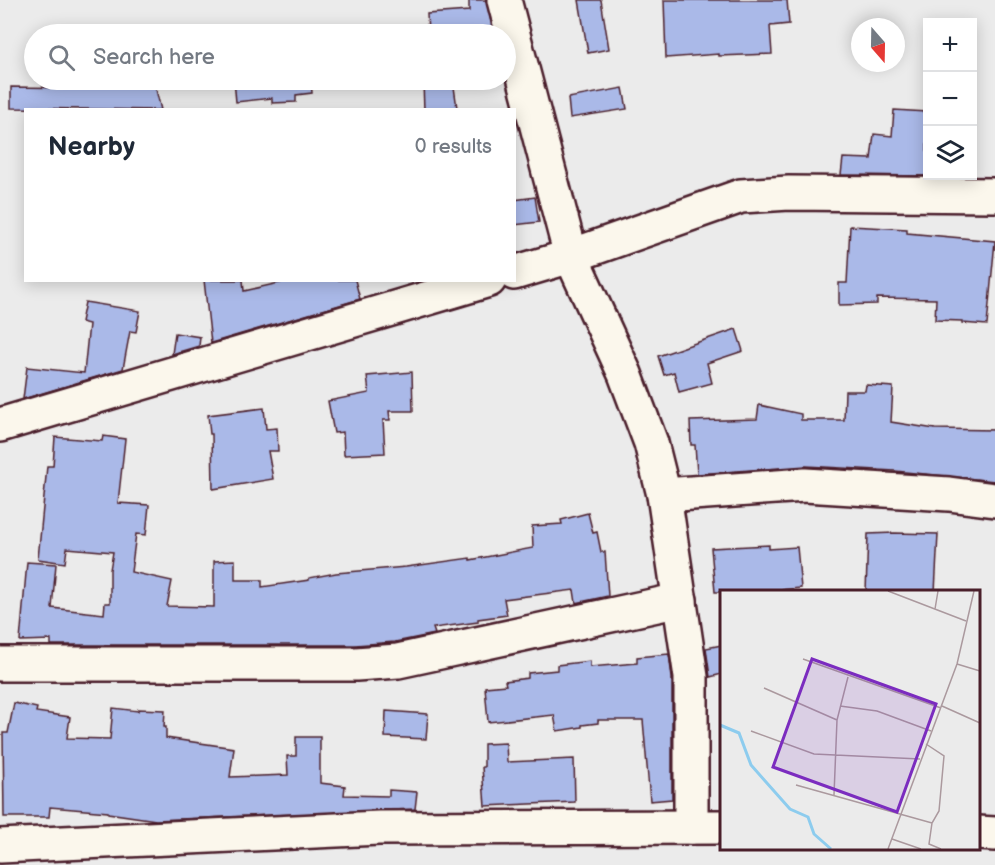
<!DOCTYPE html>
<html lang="en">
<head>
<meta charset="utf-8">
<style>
	:root { --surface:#fff; --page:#f6f6f7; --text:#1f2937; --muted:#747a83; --line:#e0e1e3 }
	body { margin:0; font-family:"Balsamiq Sans",sans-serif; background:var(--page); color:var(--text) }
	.controls { position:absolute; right:18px; top:18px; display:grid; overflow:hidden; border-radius:0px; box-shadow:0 3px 15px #0003 }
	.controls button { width:54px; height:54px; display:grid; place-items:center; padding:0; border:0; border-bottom:2px solid var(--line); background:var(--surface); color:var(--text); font:30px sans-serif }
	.compass { position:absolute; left:851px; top:18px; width:54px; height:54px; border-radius:50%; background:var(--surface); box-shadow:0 3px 15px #0003; rotate:160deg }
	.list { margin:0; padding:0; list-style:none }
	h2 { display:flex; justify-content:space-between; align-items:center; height:78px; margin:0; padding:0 24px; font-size:26px }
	h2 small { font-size:20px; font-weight:400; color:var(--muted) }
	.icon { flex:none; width:33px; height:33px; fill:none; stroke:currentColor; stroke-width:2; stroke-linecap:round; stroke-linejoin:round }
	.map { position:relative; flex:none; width:995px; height:865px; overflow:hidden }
	.search { position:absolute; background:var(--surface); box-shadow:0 3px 15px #0003; left:24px; top:24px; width:492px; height:66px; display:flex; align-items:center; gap:15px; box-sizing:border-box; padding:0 21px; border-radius:33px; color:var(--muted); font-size:22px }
	.panel { position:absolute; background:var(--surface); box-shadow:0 3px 15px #0003; left:24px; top:108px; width:492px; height:174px; border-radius:0px }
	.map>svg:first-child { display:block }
	.building { fill:#aab9e8; stroke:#4a1f2b; stroke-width:1.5 }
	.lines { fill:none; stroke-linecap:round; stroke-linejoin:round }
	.minor-casing { stroke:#4a1f2b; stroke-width:38 }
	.minor { stroke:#fbf7ec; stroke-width:33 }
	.inset-river { fill:none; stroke:#8dccee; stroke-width:3 }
	.inset-road { fill:none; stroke:#ab999e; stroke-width:1.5 }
	.view { fill:#7b2cbf; fill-opacity:0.15; stroke:#7b2cbf; stroke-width:3 }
	.inset-edge { fill:none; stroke:#4a1f2b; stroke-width:3 }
</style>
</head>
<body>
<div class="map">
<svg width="995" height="865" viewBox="0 0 995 865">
	<rect width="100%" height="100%" fill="#ebebeb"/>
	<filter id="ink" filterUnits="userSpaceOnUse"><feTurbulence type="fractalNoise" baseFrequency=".0167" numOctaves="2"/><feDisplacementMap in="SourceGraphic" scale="12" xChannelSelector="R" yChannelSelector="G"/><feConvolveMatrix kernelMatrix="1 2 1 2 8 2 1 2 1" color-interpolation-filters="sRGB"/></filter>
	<g filter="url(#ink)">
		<g class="building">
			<path d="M469,0h17l8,34h-66l-1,-20 42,-3z"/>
			<path d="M579,0h22l8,49 -21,4z"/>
			<path d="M664,0h123l2,24 -19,2 2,28 -53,2v-2l-53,4z"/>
			<path d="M234,80h77l1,13 -16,2v7l-24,1v-5l-36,4z"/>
			<path d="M154,81l7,29 -150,-2v-21l76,1 44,-5v3z"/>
			<path d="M448,81l1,7 5,-1 3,21 -33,2 -1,-28z"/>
			<path d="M623,88l4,21 -57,9 -2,-20z"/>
			<path d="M894,110l33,2v64l-86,-1 2,-17 28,1 3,-25 18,2z"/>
			<path d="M535,197l4,25 -25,3v-25z"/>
			<path d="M850,226l57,3v4l88,8 -8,84 -25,-2v-2l-27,-1 1,-21 -59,-1v6l-38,1v-22h8z"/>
			<path d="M204,280h39l1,11 48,-11h63l5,19 -149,44z"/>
			<path d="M85,302l55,9 -4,21 -6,-1 -7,38 -100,30 4,-32 57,6 5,-49 -8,-2z"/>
			<path d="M736,329l7,22 -36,12 5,20 -33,9 -5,-20 -10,3 -6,-19z"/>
			<path d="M175,333l25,4 -1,9 -27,8z"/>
			<path d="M412,372l1,39h-24l1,9h-7l2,33 -41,2 -1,-23 -9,1 -6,-32 41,-8 -2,-17z"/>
			<path d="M866,385l27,2 -2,35 44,7 60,1v51l-100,-10 -89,-5 -109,8 -2,-29h-4l-1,-24 67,-2 2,-14 42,9v6h43l1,-29h20z"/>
			<path d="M264,408l2,21 11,-1 1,23h-10l5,28 -60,10 -1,-55h-2l-2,-19z"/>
			<path d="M103,436l22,3 -7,64 31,2 -3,30 -10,-1 -5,38 41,9 -5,25 47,1v-46l21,-1v20h27v7l47,-7v-2l27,-5 70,-6 64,-9v2l63,-12 -1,-22 30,-2 -1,-4 27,-7 5,20 4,-1 4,20h4l3,44 -32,7 -2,-13 -70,9 3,16 -29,4v3l-45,6 2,6 -40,8 -40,3h-304v-5l-31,1 7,-79 29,2 -4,44 52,6 1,-11h5v-33l3,-18 -46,-4 -2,15 -27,-4 9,-93h6l2,-29 47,4z"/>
			<path d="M894,533l44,1 -3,58h-69l2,-58z"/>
			<path d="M769,545v4l28,-2 4,41 -44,4h-42l-4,-44z"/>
			<path d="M722,645v29l-12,3 -4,-29z"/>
			<path d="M669,654l3,24v121l-22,2 -7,-81h-45v3l-16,2v2l-25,4 -3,-16 -66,7 -3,-35 21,-2 -1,-4 23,-3v-5l29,-3v-5l33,-4v6l47,-4v-6z"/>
			<path d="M14,703l23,5 -1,4 34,5 -3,21 43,1 3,-31 25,3v-2l27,1 -1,17h2v11l68,10 -4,29 58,-2 -1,-19h9v-19h24v46l25,3 -1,9 45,1v-6l28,2 -2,17 -259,11 -48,-7v-1l-58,-5 -1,10h-45l-1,-84h5z"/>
			<path d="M386,711l42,3 -2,25 -41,-2z"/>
			<path d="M506,743l1,19 67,-3 1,43 -90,4 -3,-39h2v-23z"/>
		</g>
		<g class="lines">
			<defs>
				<g id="minor">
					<path d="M504,0l67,256 54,118 26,69 13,52 27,182v150"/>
					<path d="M514,273l57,-17 170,-60 48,-3 206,2"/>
					<path d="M0,425l489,-145"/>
					<path d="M664,495l141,-10 144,9 46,6"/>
					<path d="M0,664h356l42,-3 282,-61"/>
					<path d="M978,833l17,1"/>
					<path d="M0,846l379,-18 343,-1"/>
				</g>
			</defs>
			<use href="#minor" class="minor-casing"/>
			<use href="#minor" class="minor"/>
		</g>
	</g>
	<g transform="translate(720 590)">
		<rect width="260" height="260" fill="#ebebeb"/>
		<path class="inset-river" d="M0,135l19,8 12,32 39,44 18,8 6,17 17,15"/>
		<path class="inset-road" d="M168,1l78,30M215,19l3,-18M83,69l138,49M237,74l23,7M44,98l73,32M120,116l37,5 54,20M222,116l38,17M31,141l63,23 106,5M206,154l18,12 -5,55 -7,12 -3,21 12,5M76,195l136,38M114,205l3,-75 11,-43M172,249l29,10M168,259l69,-185 17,-73"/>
		<path class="view" d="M92,69l124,45 -39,108 -124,-45z"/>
		<rect width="260" height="260" class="inset-edge"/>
	</g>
</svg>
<div class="controls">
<button>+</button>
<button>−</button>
<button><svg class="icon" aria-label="layers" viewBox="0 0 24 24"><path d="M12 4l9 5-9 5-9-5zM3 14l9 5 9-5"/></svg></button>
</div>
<svg class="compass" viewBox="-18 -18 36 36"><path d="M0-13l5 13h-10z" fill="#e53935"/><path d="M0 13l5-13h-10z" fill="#747a83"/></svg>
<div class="search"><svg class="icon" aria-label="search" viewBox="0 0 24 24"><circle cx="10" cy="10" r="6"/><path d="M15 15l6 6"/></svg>Search here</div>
<section class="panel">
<h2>Nearby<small>0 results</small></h2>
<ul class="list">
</ul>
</section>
</div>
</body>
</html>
